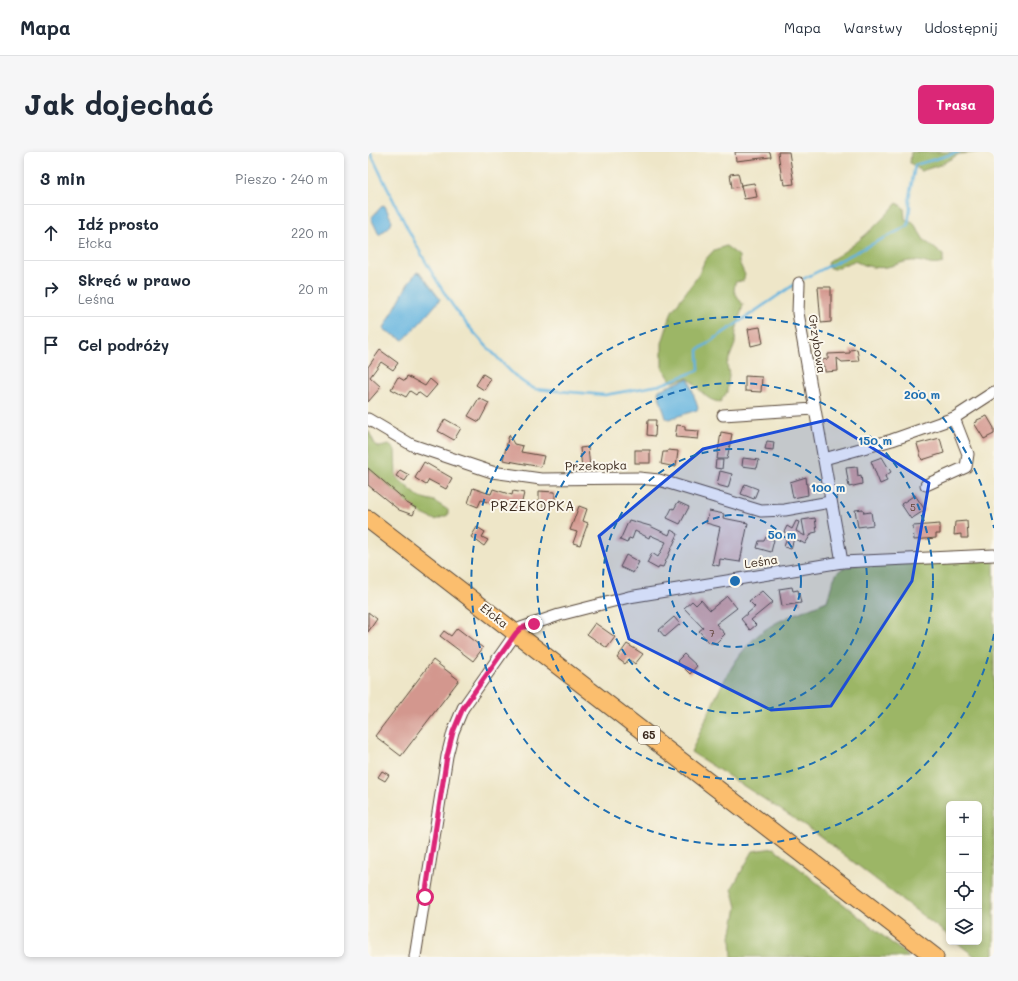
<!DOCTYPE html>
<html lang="pl">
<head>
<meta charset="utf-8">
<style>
	:root { --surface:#fff; --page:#f6f6f7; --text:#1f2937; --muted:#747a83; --line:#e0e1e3; --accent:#db2777 }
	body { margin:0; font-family:Mali,sans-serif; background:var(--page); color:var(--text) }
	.controls { position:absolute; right:12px; bottom:12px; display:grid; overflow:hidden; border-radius:6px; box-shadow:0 2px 6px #0003 }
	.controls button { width:36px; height:36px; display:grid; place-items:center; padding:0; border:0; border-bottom:1px solid var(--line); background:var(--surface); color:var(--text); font:20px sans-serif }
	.stop { position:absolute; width:12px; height:12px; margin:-9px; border:3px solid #db2777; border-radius:50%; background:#fff }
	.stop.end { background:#db2777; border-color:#fff; box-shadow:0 1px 4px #0008 }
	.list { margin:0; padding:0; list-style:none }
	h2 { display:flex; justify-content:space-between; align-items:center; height:52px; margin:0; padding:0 16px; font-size:17px }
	h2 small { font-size:13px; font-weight:400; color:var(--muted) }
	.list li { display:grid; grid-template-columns:26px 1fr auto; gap:12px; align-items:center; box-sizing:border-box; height:56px; padding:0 16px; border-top:1px solid var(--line) }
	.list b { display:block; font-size:15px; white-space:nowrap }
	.list p { margin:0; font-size:13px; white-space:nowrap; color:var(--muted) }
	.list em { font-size:13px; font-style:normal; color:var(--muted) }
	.icon { flex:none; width:22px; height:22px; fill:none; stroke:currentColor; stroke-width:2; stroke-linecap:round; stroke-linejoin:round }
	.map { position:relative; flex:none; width:626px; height:805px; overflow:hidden; border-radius:6px }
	header { display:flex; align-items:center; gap:24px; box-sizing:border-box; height:56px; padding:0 20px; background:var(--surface); border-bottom:1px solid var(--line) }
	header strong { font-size:19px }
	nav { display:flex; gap:22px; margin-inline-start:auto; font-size:14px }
	.intro { display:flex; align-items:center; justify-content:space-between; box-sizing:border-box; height:96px; padding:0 24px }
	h1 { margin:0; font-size:28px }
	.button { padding:10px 18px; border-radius:6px; background:var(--accent); color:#fff; font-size:14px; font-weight:700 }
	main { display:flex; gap:24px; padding:0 24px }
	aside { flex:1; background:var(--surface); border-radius:6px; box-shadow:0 2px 6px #0003 }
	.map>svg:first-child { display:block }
	.forest { fill:#9cb666; stroke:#6c7042 }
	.water { fill:#64b4df; stroke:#506f7e }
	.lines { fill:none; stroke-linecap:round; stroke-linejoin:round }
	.stream { stroke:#64b4df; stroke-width:2.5 }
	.building { fill:#d3978e }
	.street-casing { stroke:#564638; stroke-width:13 }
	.primary-casing { stroke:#564638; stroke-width:19 }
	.street { stroke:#fff; stroke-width:11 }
	.primary { stroke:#fbbe6e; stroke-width:17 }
	.route { stroke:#db2777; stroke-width:5 }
	.marked { fill:#1d4ed8; fill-opacity:0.2; stroke:#1d4ed8; stroke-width:3; stroke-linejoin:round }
	.ring { fill:none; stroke:#1f6fb2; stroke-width:2; stroke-dasharray:7 5 }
	.labels { text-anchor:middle; stroke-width:4; stroke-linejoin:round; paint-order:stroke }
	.number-label { font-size:10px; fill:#61453a }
	.shield { fill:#fbf7ec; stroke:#75685c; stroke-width:1 }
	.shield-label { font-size:11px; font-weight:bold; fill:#3b2a1e }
	.street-label { font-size:12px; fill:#3b2a1e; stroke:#fbf7ec }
	.neighbourhood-label { font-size:13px; letter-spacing:1px; fill:#3b2a1e; stroke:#fbf7ec }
	.centre { fill:#1f6fb2; stroke:#fbf7ec; stroke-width:2 }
	.ring-label { font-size:12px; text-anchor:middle; font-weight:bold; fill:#1f6fb2; stroke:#fbf7ec; stroke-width:4; stroke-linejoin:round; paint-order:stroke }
</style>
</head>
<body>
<header>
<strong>Mapa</strong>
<nav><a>Mapa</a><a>Warstwy</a><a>Udostępnij</a></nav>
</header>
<div class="intro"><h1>Jak dojechać</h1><a class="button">Trasa</a></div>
<main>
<aside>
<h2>3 min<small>Pieszo · 240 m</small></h2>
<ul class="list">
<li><svg class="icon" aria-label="ahead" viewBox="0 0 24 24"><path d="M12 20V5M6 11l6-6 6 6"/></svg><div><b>Idź prosto</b><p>Ełcka</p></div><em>220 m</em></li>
<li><svg class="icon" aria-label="right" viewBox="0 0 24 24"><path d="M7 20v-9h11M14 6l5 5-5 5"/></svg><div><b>Skręć w prawo</b><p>Leśna</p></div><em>20 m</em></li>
<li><svg class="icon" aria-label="arrive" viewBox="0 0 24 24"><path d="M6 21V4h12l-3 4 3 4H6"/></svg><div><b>Cel podróży</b></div></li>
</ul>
</aside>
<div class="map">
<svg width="626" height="805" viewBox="0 0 626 805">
	<rect width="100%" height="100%" fill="#fbf7ec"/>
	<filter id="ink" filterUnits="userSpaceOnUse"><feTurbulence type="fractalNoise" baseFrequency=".025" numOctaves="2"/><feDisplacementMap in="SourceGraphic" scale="8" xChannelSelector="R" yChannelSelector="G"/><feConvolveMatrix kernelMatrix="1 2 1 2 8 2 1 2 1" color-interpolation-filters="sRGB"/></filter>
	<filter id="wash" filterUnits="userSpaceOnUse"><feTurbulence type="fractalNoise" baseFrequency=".012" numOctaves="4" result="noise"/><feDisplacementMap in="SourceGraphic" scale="16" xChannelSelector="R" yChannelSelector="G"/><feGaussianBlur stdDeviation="0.9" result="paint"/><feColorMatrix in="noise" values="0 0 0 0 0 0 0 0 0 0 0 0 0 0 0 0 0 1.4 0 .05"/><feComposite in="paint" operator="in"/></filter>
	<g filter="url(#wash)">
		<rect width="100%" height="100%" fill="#eee6c8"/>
		<g class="forest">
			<path d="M543,0h70l-22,2 -19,11 -19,6 -11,-8z"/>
			<path d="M529,51l7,5 1,11 8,3 11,18 19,15v8c-13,4 -15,-1 -27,-2 -9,-1 -17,3 -25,5 -14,4 -25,0 -37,-5l-20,8 -7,-2 2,-6c25,-14 49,-36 68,-58z"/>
			<path d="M358,94l13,10v6l6,13 -2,6 -8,1 -1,9 9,14 -7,26 -1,13 -8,20 2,11 -2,17 -7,10c-15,-1 -21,-15 -32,-24l-16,4 -10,-15v-24l10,-32 26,-35 7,-16 9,-10z"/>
			<path d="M0,278l8,16 4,1 9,-2 6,5 1,27 23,20 15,4 14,9v5l-13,5 -15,-7 -52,-45z"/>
			<path d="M626,409v396h-18l-20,-15h23v-138h-30v132l-137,-106 -121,-78c19,-39 37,-95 72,-121 16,-12 45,-22 64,-30 3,-8 5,-22 11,-29 13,-16 130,-10 156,-11z"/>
			<path d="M406,696l135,109h-177l-1,-20 6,-30 -5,-19 21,-37z"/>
		</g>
		<g class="water">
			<path d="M15,53l2,1 7,15 -3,6 -10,8 -8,-17z"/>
			<path d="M49,120l4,2 19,25c-1,3 -33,39 -37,41l-18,-10 -1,-2 25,-46z"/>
			<path d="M319,227l2,1 9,28 -1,2 -28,9 -3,-1 -8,-25 1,-3z"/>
		</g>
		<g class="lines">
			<g class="stream">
				<path d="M2,0c24,50 48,101 79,148 13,20 30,39 47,56 12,13 23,26 39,33l70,6 55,-10 39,-15 -1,-20 97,-66"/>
				<path d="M435,127l105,-53 2,-19 -1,-9 6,-33 44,-13"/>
			</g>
		</g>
		<g id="blocks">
			<g class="building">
				<path d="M367,0h35l1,5 -35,4z"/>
				<path d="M410,0h11l5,32 -9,1 -1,-6 -2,1z"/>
				<path d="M370,21l3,13 -9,2 -2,-14z"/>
				<path d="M386,31l3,14 -13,2 -3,-14z"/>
				<path d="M450,135h13v35l-10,1z"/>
				<path d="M392,175l3,16 -12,3 -3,-17z"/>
				<path d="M489,197l2,12 -17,1 -5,-4 1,13 -13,1v-6h-3v-6l6,-1v-5l22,-1v-3z"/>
				<path d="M12,198l18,13 -5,7 -12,-8 -11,15 11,10 -13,15v-35z"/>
				<path d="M115,222l8,5 -7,11 -8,-5z"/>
				<path d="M39,224l18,10 5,-7 7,6 -11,13 -8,-6 -2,3 -6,-4 -4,6 -15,-8 7,-12 7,4z"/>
				<path d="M377,224l17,1 -1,15 -16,-1z"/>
				<path d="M111,246l10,5 -10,19 -11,-6z"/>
				<path d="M619,264l7,12v6l-10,5 -10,-16 3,-1v-2z"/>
				<path d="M77,267l16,9 -7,12 -16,-9z"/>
				<path d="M280,268h8l-1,16 -8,-1z"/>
				<path d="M309,273l8,1v4l14,1 -1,8 -23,-2z"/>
				<path d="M353,280l11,2 -5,25h-10z"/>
				<path d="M141,283l5,9 9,2 -2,6 23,4 -3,11 -38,-7z"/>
				<path d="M572,286l4,15 -22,7 -5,-16z"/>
				<path d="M399,289l7,1 -1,8 -8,-1z"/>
				<path d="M220,295l2,21 -8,1 -2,-21z"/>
				<rect x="267" y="298" width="15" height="13"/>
				<path d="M300,298l10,1 -2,16 -15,-3 2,-12h4z"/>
				<path d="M514,305l9,15 -6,4 2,5 -7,3 -9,-23z"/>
				<path d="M375,306l16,2 -2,8 -15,-2z"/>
				<path d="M348,308h7l-1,9 -7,-1z"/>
				<path d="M56,310l28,16 -6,11 -17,-9 -3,5 -11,-7z"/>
				<path d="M489,315l1,9 3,-1 1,9 -13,3 -3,-19z"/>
				<path d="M0,316l37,32v2l11,6 -3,7 -14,-5 -31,-25z"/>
				<path d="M32,318l9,5 -4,6 -9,-5z"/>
				<path d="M352,319l12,3 -4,14 -11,-3z"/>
				<path d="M438,325l2,18 -15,3 -3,-16z"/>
				<path d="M377,332l13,5 -4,10 -13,-5z"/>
				<path d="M105,336l14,5 4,1 2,-5 19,6 1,-4 11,2 -4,17 -7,-1 1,-4 -16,-3 -1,3 -16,-5 -3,7 -10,-4z"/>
				<path d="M171,339l16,1v10h-5l-1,5h-6v-5h-4z"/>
				<path d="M547,343l10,15 -14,9 -10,-15z"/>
				<path d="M310,350l11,5 -9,17 -13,-6 5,-10 2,1z"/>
				<path d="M211,354l8,3 -4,12 5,2 -8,22 -7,-2 4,-11 -7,-2z"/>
				<path d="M495,357l1,4 7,-1 2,13 -15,2 -3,-17z"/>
				<path d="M341,359l15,3 -1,4 25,5 -8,39 -20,-3 -1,7 -7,-2 8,-37 -14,-4z"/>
				<path d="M447,366l2,14 -5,1 -7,11 -11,-6 -3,11 -7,-2 4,-13 -4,-2 3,-6 5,3 4,-8 3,1 -3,9 9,5 -3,-16z"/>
				<path d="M261,368l21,6 19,9 2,-5 7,4 -15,33 -4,-1 -1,3 -11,-6 5,-10 6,4 8,-15 -16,-7 -1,3 -14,-7 -3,8 -3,-1 -2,5 -7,-3z"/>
				<path d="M599,369l1,17h-7v-4l-7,1 1,-13z"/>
				<path d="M572,372v10h-4v4l-22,2 -1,-14z"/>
				<path d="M109,375l8,5 -3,5 6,3 -4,6 -13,-9z"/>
				<path d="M398,385l8,3 -3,12 -14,-4 2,-7h5z"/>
				<path d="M258,403l13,7 -6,11 -13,-6z"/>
				<path d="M424,435l1,4 5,-1 3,13 -19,3 -3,-17z"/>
				<path d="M394,439l11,11 -22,18 5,5 -6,5 -9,-11 14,-12 -6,-6z"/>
				<path d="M359,444l10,12 -21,16 9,10 -9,9h-6l-11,-12 4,-3 -19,-20 8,-7 4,4 5,-5 9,10z"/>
				<path d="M0,460l9,7 -9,13z"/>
				<path d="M306,465l6,7 -15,13 -6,-7z"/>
				<path d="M227,471l20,14 -8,11 -20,-14z"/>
				<path d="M89,476l26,20 -10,13 -33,-25 4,-5 7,5z"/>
				<path d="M259,492l16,10 -8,10 -6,-5 -4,5 -8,-6z"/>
				<path d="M316,502l13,12 -7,8 -13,-13z"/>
				<path d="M65,508l26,20 -58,76 -26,-20z"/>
				<path d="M14,619l7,4 -4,6 -7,-4z"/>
			</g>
		</g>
	</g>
	<g filter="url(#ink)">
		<use href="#blocks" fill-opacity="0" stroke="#564638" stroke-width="1"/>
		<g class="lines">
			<defs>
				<g id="street">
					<path d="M431,131l-1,30 44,249"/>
					<path d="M355,263l91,-6"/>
					<path d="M0,267l44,26 80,27 49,7 98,-1 20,2 102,31 24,-1 45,-8"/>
					<path d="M456,307l68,-19 62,-22 40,-26"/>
					<path d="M558,333l40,-18 2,-13 -14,-36"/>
					<path d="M47,805l32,-201 6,-24 10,-24 53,-75 5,-5 38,-13 70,-18 213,-35 152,-7"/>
				</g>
				<path id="primary" d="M0,367l567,438"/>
			</defs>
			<use href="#street" class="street-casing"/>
			<use href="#primary" class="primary-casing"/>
			<use href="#street" class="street"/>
			<use href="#primary" class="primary"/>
		</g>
	</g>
	<g class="lines" filter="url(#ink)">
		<path class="route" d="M57,745l22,-141 6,-24 10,-24 53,-75 5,-5 13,-4"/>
	</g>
	<path class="marked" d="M459,268l102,63 -17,98 -81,125 -60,4 -142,-71 -30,-103 104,-87z"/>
	<g class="ring">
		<circle cx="367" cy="429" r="66"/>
		<circle cx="367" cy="429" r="132"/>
		<circle cx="367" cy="429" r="198"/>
		<path d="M626 482A264 264 0 1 1 626 376"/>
	</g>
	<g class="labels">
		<g class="number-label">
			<text x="545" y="359">5</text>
			<text x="344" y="485">7</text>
		</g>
		<rect class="shield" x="270" y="574" width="22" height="18" rx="3"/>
		<g class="shield-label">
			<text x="281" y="587">65</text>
		</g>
		<g class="street-label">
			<text transform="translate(449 192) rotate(81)" y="4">Grzybowa</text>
			<text transform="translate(228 314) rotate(-1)" y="4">Przekopka</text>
			<text transform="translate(393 410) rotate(-9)" y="4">Leśna</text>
			<text transform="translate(126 464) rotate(38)" y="4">Ełcka</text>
		</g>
		<g class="neighbourhood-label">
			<text x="165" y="359">PRZEKOPKA</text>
		</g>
	</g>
	<circle cx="367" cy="429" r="6" class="centre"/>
	<g class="ring-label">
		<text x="554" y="247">200 m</text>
		<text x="507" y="293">150 m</text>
		<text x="460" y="340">100 m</text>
		<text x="414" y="387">50 m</text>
	</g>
</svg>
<div class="controls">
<button>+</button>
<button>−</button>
<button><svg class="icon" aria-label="locate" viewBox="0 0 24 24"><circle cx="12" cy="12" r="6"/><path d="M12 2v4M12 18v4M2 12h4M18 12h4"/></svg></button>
<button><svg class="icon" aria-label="layers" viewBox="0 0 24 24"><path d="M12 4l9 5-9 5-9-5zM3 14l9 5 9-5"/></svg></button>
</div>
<div class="stop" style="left:57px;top:745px"></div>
<div class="stop end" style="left:166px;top:472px"></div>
</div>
</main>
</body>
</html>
